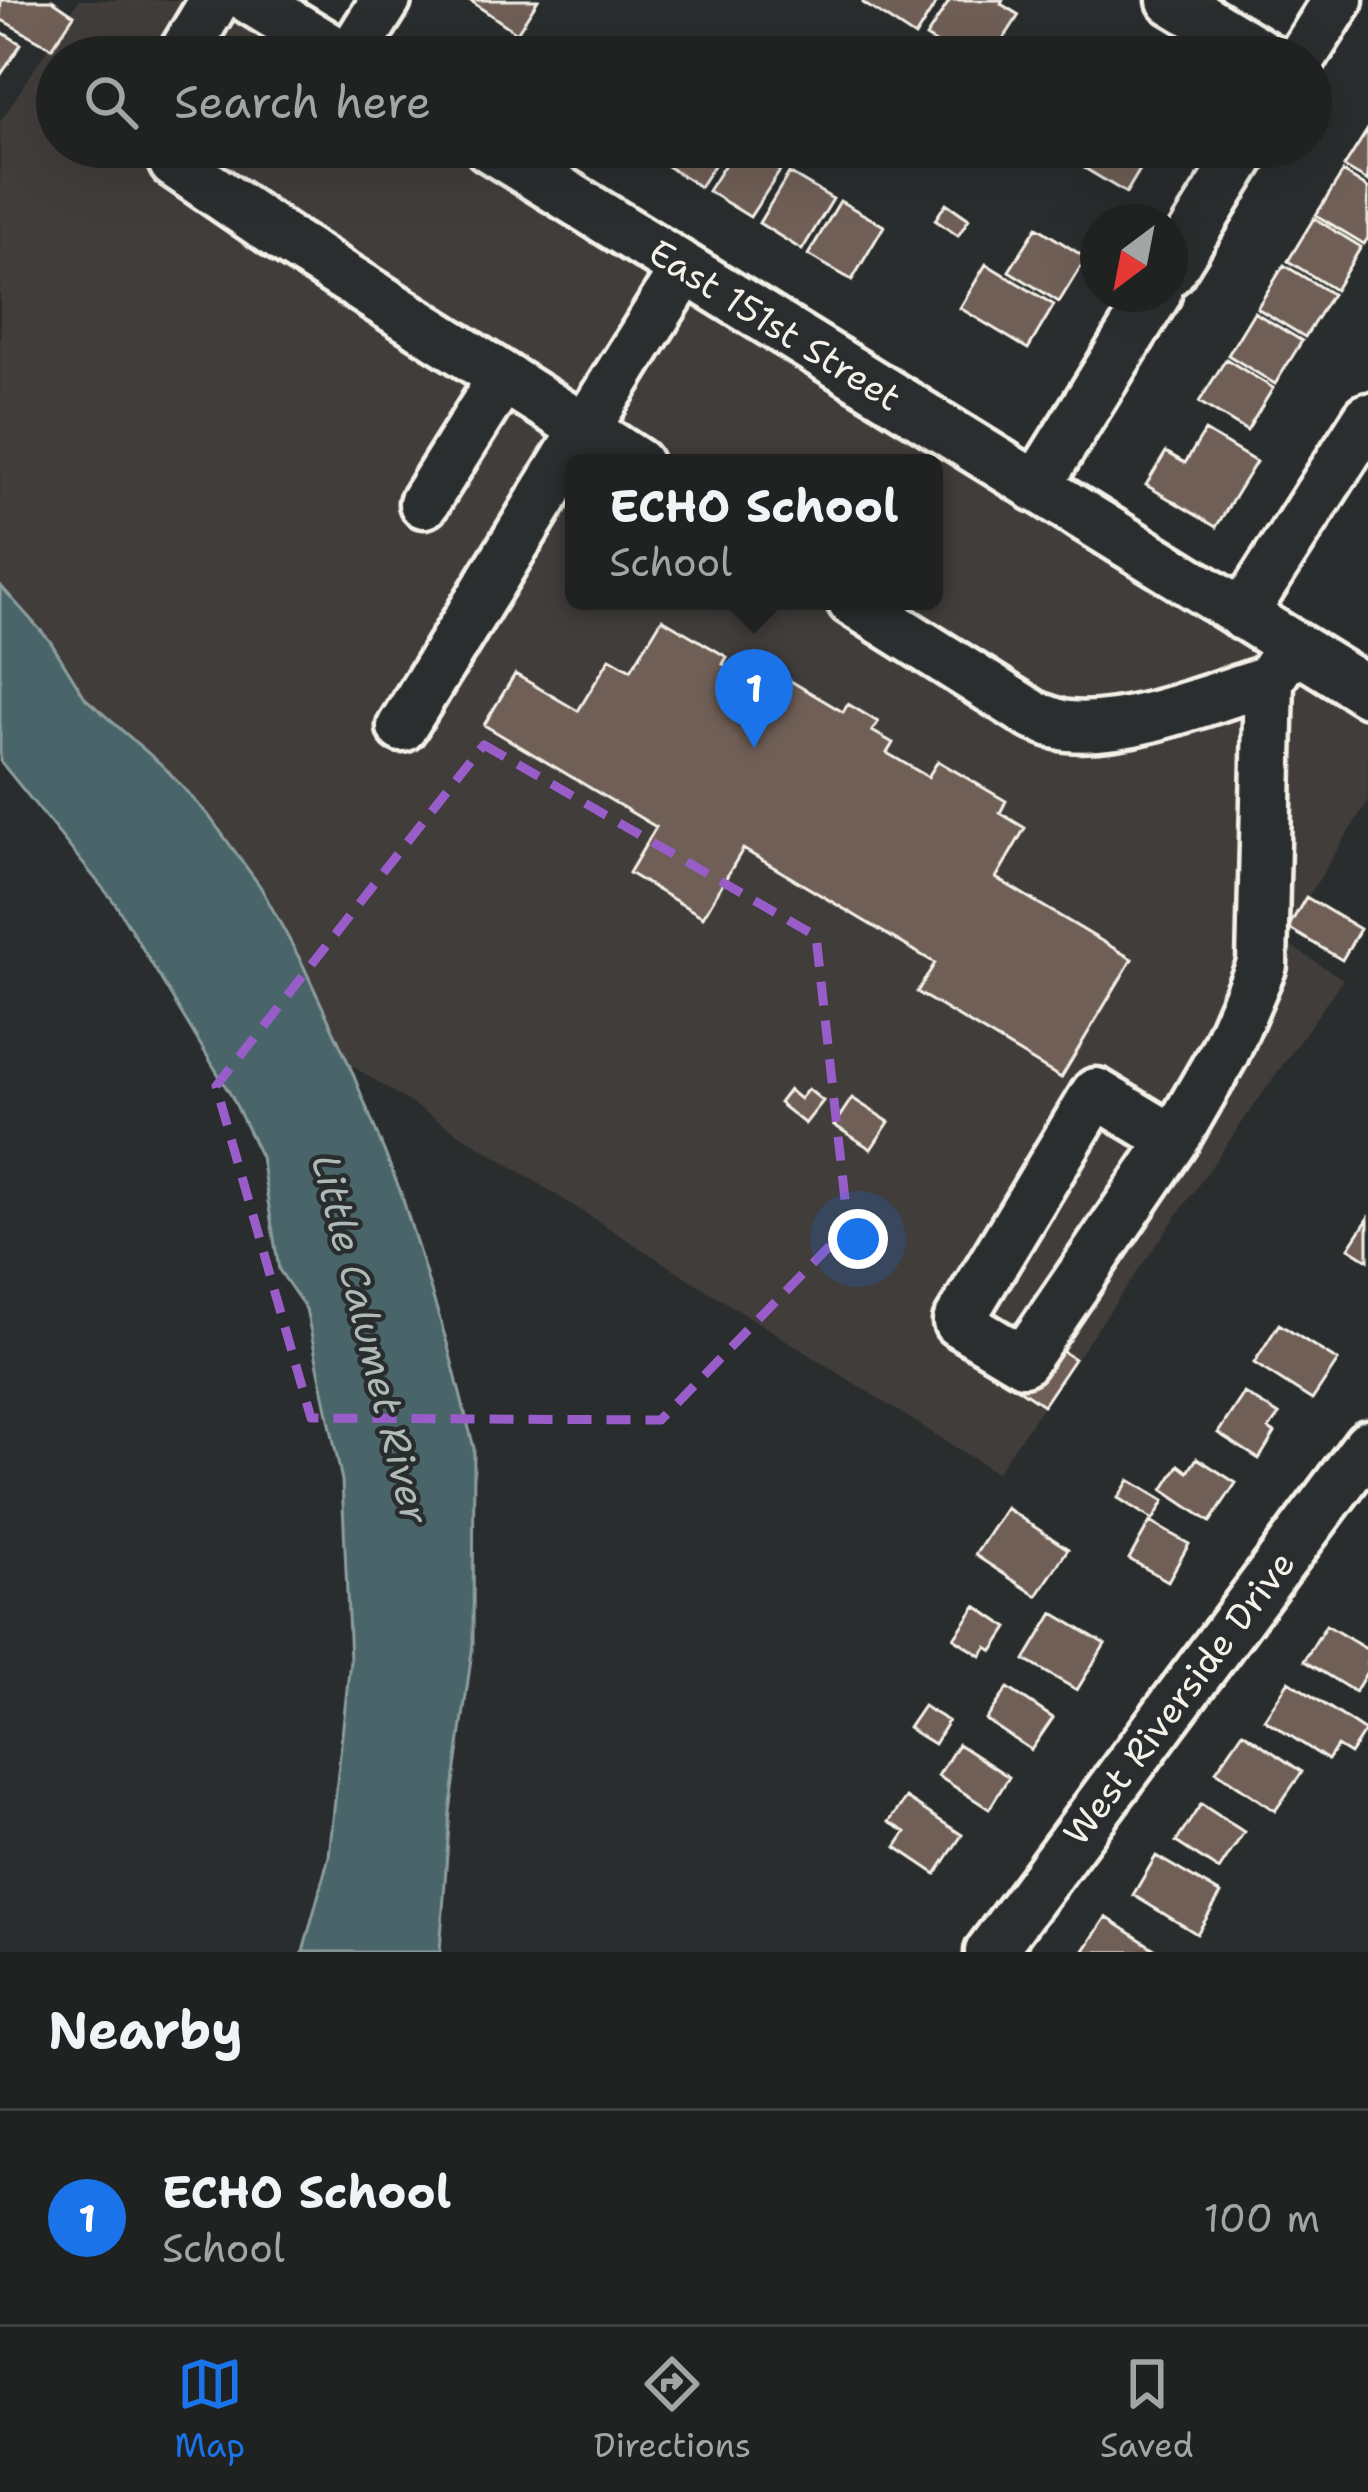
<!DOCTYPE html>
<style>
:root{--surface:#202222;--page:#282a2a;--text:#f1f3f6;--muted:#a2a4a5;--line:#3d3f40;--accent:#1a73e8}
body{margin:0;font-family:"Shantell Sans",sans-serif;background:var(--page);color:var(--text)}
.compass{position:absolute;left:1080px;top:204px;width:108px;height:108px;border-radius:50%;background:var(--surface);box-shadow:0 12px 48px #0002;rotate:212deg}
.you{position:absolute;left:858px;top:1239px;width:42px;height:42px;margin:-30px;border:9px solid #fff;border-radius:50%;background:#1a73e8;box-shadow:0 0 0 18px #1a73e833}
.badge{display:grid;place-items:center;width:78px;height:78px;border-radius:50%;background:var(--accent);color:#fff;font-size:39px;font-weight:700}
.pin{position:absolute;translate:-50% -99px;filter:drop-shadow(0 3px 6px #0008)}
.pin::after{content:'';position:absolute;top:63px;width:42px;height:36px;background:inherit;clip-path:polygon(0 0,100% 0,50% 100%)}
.popup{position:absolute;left:565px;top:454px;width:378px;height:156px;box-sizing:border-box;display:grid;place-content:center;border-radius:18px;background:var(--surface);filter:drop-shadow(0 3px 9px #0005);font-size:39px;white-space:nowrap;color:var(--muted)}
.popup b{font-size:45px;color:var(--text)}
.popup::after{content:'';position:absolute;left:50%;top:100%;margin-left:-24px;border:24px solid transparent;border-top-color:var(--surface)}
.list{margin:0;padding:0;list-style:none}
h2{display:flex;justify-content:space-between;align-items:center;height:156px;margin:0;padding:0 48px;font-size:51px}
h2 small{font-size:39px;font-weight:400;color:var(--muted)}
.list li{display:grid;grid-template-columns:78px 1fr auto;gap:36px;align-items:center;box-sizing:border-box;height:216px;padding:0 48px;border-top:3px solid var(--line)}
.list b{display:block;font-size:45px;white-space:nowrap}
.list p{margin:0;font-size:39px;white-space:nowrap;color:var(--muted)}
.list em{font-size:39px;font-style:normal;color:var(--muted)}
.icon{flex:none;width:66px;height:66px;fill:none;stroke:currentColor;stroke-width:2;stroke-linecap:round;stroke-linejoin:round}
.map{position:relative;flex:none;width:1368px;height:1952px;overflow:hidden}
.search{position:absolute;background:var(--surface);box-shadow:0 12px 48px #0002;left:36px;right:36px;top:36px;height:132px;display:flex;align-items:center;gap:30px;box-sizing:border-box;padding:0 42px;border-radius:66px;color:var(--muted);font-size:45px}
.sheet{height:372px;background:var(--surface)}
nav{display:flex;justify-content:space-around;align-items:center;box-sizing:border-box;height:168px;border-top:3px solid var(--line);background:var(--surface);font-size:33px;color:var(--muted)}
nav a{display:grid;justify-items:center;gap:6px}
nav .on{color:var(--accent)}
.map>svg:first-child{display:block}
.built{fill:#3f3c3a;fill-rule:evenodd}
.water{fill:#48656b;stroke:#8d9d9d;stroke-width:3}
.building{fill:#705f57;stroke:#f4f1e8;stroke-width:3}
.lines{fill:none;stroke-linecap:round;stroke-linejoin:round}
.minor-casing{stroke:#f4f1e8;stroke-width:57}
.minor{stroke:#2a2d2e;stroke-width:48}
.marked{fill:none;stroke:#995dc9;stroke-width:9;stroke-dasharray:24 15;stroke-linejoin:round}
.labels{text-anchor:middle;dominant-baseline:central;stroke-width:9;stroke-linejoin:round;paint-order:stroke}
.street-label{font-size:36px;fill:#f4f1e8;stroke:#2a2d2e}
.water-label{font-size:39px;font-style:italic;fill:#afb9b6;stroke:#2a2d2e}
</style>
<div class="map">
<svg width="1368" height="1952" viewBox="0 0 1368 1952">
<rect width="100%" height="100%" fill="#2a2d2e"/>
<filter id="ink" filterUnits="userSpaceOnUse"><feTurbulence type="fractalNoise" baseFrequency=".00833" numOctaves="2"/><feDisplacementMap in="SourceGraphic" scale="24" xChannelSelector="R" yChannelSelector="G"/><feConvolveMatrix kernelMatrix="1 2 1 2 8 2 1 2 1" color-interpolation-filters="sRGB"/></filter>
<g filter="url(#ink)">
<path class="built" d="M 79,0 L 204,0 L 296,57 L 57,57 L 57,147 L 440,147 L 1368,725 L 1368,801 L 1281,940 L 1343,979 L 996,1473 L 349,1064 L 303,965 L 260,886 L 209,816 L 163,766 L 86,699 L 50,641 L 0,585 L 0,122 ZM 574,463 L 934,463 L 934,601 L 574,601 Z"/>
<path class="water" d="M 0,585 L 50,641 L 86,699 L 163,766 L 209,816 L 260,886 L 303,965 L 349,1064 L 401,1193 L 447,1343 L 474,1448 L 473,1644 L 450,1812 L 440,1952 L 303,1952 L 329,1856 L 350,1661 L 342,1481 L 306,1309 L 279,1270 L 261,1157 L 232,1097 L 115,903 L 0,761 Z"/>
<path class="building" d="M 1,0 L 52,0 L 74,15 L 52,48 L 0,19 Z
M 469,0 L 538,0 L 517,33 Z
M 864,0 L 938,0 L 915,37 L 863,3 Z
M 950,0 L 1003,0 L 1001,4 L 1019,15 L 992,57 L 958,57 L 926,37 Z
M 0,31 L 21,44 L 0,76 Z
M 1368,129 L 1368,181 L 1344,167 Z
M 664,147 L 726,147 L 700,187 L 656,159 Z
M 736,147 L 743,147 L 780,171 L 750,217 L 708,191 Z
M 1086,147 L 1152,147 L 1153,148 L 1126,193 L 1076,163 Z
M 1343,172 L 1368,188 L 1368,238 L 1364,244 L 1316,215 Z
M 789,173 L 833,199 L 802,250 L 759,223 Z
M 840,201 L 884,226 L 852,280 L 808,255 Z
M 946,203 L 969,219 L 958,236 L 935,220 Z
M 1314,218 L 1361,247 L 1335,290 L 1288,261 Z
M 1037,227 L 1086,258 L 1059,302 L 1009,271 Z
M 986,264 L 1054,305 L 1028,349 L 960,308 Z
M 1284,265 L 1332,294 L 1305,337 L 1257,308 Z
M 1254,312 L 1302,341 L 1275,384 L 1228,355 Z
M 1226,359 L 1273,388 L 1247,431 L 1199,402 Z
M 1205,431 L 1256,462 L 1216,527 L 1146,485 L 1166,452 L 1185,463 Z
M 662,619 L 727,657 L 723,664 L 774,694 L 784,677 L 843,712 L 848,704 L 878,722 L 872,731 L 893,743 L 887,753 L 928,777 L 938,761 L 1006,801 L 1000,813 L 1025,828 L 996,878 L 1132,959 L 1061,1078 L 917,992 L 935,963 L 743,849 L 703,917 L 629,873 L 656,827 L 484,725 L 515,674 L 578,711 L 610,658 L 631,670 Z
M 1306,897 L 1360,929 L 1342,960 L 1288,928 Z
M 808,1089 L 823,1101 L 805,1124 L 779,1103 L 789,1090 L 800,1099 Z
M 852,1098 L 889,1122 L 871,1149 L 834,1125 Z
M 1368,1219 L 1368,1260 L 1349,1248 Z
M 1279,1324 L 1338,1361 L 1312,1400 L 1254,1363 Z
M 1044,1339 L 1074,1359 L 1043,1405 L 1013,1385 Z
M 1244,1393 L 1279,1415 L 1269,1429 L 1275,1433 L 1259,1459 L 1218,1433 Z
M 1197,1458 L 1236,1483 L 1210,1522 L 1163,1490 L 1179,1465 L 1188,1472 Z
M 1129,1480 L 1164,1501 L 1153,1520 L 1118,1498 Z
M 1006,1508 L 1068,1549 L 1037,1596 L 975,1555 Z
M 1150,1522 L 1189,1544 L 1168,1581 L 1129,1559 Z
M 976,1606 L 1008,1628 L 993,1651 L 987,1647 L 981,1656 L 954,1638 Z
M 1053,1613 L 1105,1644 L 1077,1690 L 1025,1660 Z
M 1326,1625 L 1368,1650 L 1368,1670 L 1355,1692 L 1304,1661 Z
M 1289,1681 L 1365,1731 L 1350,1754 L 1337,1746 L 1328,1760 L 1264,1719 Z
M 1008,1688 L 1053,1718 L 1031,1750 L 986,1720 Z
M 923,1706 L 948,1721 L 934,1744 L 908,1728 Z
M 1243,1732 L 1302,1772 L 1275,1811 L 1216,1771 Z
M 958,1744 L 1009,1777 L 989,1809 L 938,1776 Z
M 906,1798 L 962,1835 L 936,1874 L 896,1847 L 906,1832 L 889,1822 Z
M 1201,1804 L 1244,1832 L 1219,1870 L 1176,1842 Z
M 1156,1856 L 1221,1894 L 1197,1934 L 1133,1895 Z
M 1106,1917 L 1159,1952 L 1083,1952 Z"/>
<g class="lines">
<g class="minor-casing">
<path id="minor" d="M 251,0 L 345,57
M 1172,0 L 1266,57
M 181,57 L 215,0
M 350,57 L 386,0
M 1302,57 L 1338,0
M 167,147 L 174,163 L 285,239 L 585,429 L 402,727
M 489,147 L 1368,692
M 1170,271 L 1247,147
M 637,463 L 585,429 L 685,269
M 1036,487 L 1156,294
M 424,503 L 503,377
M 852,601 L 1033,715 C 1044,719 1056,725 1068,726 C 1129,732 1211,698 1269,680 L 1285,656
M 1242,615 L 1368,418
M 1174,1140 L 1096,1093 L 958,1322 L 1023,1361 L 1174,1140 L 1224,1053 L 1262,965 L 1269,680
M 990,1952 L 1368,1445"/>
</g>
<use href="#minor" class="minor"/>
</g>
</g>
<path class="marked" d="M 484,745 L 816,936 L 848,1227 L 661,1420 L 311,1418 L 216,1086 Z"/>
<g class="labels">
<g class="street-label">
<text transform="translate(775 325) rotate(32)">East 151st Street</text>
<text transform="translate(1179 1698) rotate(-53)">West Riverside Drive</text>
</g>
<g class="water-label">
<text transform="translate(371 1339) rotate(76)">Little Calumet River</text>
</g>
</g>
</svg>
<svg class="compass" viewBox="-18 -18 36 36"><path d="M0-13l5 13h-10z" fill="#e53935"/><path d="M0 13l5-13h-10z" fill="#a2a4a5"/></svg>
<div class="you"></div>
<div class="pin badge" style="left:754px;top:748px">1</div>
<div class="popup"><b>ECHO School</b>School</div>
<div class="search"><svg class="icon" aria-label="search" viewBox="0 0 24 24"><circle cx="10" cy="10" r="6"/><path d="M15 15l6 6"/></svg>Search here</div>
</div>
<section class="sheet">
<h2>Nearby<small></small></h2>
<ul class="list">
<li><span class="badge">1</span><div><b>ECHO School</b><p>School</p></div><em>100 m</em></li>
</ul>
</section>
<nav>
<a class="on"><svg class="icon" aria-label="map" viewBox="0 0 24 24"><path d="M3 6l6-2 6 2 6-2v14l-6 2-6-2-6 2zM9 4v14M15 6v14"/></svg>Map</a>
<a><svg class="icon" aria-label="directions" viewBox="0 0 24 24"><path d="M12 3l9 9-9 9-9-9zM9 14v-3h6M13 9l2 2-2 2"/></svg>Directions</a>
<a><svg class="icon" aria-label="saved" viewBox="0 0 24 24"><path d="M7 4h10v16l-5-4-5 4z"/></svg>Saved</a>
</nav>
